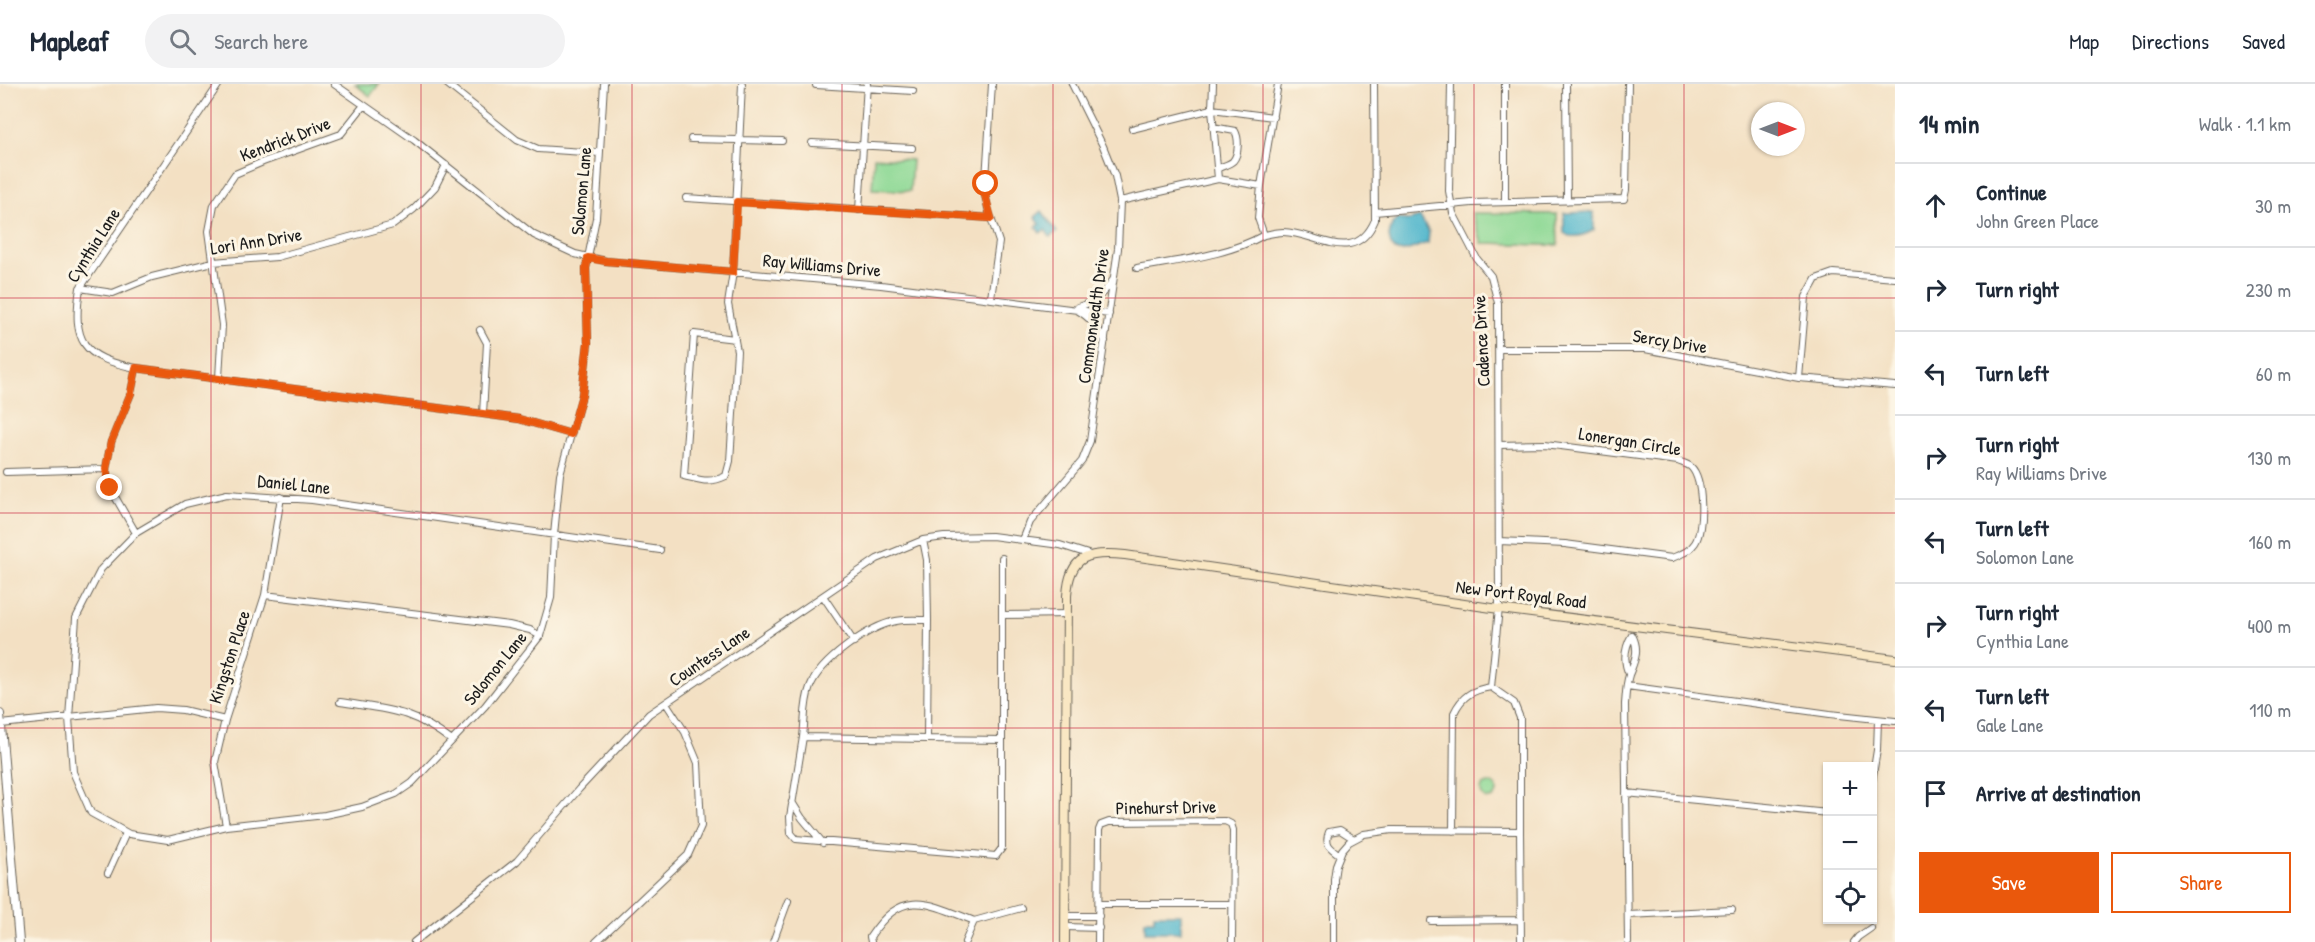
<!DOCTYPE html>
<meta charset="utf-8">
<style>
:root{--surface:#fff;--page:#f2f2f3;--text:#1f2937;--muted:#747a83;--line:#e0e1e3;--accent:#ea580c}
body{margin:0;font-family:"Patrick Hand",sans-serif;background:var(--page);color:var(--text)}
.controls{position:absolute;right:18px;bottom:18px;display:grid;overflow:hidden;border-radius:0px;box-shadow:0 2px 4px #0004}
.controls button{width:54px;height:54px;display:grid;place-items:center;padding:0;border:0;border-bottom:2px solid var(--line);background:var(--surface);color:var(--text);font:30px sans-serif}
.compass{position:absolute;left:1751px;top:18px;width:54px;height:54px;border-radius:50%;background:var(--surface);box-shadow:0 2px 4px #0004;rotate:90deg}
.stop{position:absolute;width:18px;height:18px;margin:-14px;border:4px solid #ea580c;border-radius:50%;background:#fff}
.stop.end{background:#ea580c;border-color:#fff;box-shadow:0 2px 6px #0008}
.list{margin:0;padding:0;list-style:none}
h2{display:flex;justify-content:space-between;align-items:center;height:78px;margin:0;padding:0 24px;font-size:26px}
h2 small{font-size:20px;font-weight:400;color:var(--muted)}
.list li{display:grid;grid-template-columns:39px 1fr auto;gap:18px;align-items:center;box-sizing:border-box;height:84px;padding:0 24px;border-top:2px solid var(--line)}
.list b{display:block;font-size:22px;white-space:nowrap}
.list p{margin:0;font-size:20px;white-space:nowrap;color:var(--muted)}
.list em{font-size:20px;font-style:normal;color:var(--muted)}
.actions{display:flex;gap:12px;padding:18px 24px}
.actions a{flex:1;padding:14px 0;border:2px solid var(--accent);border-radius:0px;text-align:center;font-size:21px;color:var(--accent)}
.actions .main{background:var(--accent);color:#fff}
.icon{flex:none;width:33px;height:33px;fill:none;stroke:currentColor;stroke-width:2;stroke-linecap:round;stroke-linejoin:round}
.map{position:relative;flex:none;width:1895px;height:858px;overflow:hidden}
header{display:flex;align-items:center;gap:36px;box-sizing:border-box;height:84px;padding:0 30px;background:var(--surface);border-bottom:2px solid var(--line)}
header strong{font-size:28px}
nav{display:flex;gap:33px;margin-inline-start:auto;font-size:21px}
.search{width:420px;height:54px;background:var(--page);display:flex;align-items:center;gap:15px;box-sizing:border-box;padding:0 21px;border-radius:33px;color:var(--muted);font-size:22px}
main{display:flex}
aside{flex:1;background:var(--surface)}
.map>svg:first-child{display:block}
.green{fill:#8fd996;stroke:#567a59;stroke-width:1.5}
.water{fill:#4eb5cc;stroke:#356874;stroke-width:1.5}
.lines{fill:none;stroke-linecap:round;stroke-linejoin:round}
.minor-casing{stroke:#676156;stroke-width:8}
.tertiary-casing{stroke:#676156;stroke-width:10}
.secondary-casing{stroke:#676156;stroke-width:10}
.minor{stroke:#fff;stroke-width:6}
.tertiary{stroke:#fff;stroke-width:8}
.secondary{stroke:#f9e7c3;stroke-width:8}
.route{stroke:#ea580c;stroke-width:8}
.grid{fill:none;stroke:#d1495b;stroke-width:1.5;stroke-opacity:0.55}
.labels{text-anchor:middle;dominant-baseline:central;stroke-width:6;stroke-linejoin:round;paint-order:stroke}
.street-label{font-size:18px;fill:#1c1c1c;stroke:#fcf5e5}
</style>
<header>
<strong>Mapleaf</strong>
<div class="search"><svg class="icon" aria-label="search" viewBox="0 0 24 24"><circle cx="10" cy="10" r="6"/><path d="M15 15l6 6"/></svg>Search here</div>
<nav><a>Map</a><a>Directions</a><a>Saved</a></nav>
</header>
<main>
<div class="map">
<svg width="1895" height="858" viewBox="0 0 1895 858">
<rect width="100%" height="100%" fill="#fcf5e5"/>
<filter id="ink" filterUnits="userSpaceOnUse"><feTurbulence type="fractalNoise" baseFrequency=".0167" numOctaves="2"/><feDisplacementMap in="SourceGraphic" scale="12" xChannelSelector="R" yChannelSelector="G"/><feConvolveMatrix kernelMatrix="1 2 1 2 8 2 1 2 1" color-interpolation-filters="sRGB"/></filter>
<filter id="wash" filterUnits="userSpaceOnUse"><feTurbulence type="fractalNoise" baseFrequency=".008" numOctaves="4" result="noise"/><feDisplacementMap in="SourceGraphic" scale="24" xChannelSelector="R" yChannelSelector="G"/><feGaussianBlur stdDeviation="1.35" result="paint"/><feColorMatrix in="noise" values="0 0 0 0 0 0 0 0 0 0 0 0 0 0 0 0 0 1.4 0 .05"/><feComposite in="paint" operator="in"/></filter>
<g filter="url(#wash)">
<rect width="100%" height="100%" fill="#f3e0c3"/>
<path class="green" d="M 355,0 L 379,0 L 370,12 Z
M 874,73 L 912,76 L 910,107 L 872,105 Z
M 1472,129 L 1557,130 L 1558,161 C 1533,162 1508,159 1482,159 Z
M1481 707a8 8 0 1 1 16 0a8 8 0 1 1-16 0Z"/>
<path class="water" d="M 1042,127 L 1057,148 L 1050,153 L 1045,146 L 1040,149 L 1036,143 L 1040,140 L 1035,133 Z
M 1594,128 L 1594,146 C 1585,151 1573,156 1564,149 L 1564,129 Z
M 1420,133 L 1429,148 L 1428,159 C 1413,162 1392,180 1389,152 L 1392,140 L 1398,135 L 1410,136 Z
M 1154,830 L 1181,830 L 1181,848 L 1145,848 L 1145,836 L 1154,836 Z"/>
</g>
<g filter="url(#ink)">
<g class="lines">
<g class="minor-casing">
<path id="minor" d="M 219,0 L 80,204 C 72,257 82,274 136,284 L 483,330 L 519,335 L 571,350
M 334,0 L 414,56 L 534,151 L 575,170 L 606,177 L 881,201 L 1109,230
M 447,0 L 517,56 L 538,65 L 599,69
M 604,0 L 596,134 L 586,184 L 588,259 L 582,311 L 560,390 L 554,451 L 551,514 L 540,552 L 485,622 L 412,699 L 396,710 L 362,723 L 325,731 L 226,742 L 168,756 L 129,750 L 91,729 L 73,688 L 69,634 L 76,534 L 101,485 L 136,449 L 185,420 L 227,410 L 312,416 L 660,466
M 1451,0 L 1449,107 L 1453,129 L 1477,175 L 1491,192 L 1498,219 L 1499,524 L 1491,603 L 1514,619 L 1520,634 L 1520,747
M 1505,0 L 1505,118
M 1566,0 L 1567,117
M 816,1 L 913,7
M 1213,43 L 1235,47 C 1239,54 1239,70 1233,77 C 1230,80 1223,82 1219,84
M 1132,45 L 1212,25 L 1213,0
M 691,55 L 782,57
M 812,59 L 912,64
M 1218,95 L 1212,25 L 1273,33
M 1261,102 L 1278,0
M 686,114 L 991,134
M 1120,117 L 1218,95 L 1261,102 L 1258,134 L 1264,151 C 1227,172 1179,176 1137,184
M 859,126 L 867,0
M 1375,128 L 1472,119 L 1624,115 L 1626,106 L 1628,0
M 1264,151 C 1270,150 1277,148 1283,148 C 1316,148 1355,183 1375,136 L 1374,0
M 80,204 L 113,209 L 152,193 L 213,178 L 277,173 L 393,141 L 414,125 L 435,103 L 446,81
M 991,214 L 999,158 L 989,128 L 985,111 L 992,0
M 1078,223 C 1095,218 1103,210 1113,196
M 1077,226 C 1091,234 1098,244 1105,257
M 480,246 L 487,259 L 483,330
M 735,255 L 694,250 L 684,392 C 701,396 709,400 726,392 L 730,377 L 737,267 L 728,220 L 733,188 L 742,0
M 1499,265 L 1645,265 L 1799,294 L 1895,302
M 219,294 L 222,241 L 209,147 L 214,121 L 235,90 L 263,78 L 341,50 L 364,21
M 1799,294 L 1806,213 L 1816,195 L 1833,189 L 1895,194
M 1499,361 L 1545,360 L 1678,377 C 1682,379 1688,380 1691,383 C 1704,395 1704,446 1695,459 C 1689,468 1681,470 1672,474 L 1565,460 L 1499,457
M 6,388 L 106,385
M 136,449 L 110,404 L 106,385 L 111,358 L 131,309 L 136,284
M 923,456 L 927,476 L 928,536 L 927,655 L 1002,656 L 1002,474
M 1023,456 L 1030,438 L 1082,377 L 1090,357 L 1118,165 L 1120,117 L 1115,92 L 1103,62 L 1072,0
M 265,511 L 509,541 L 530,546 L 540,552
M 823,512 L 854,558
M 1002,531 L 1067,530
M 1627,602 L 1830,630 L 1895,637
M 340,618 C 389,626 411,625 452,657
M 1,640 L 156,624 L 183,626 L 225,636
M 803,653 L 790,733 L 791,749 L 796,755 L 996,772 L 1002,764 L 1002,656
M 927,655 L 803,653 C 805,637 804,618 810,603 C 820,577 869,542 896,537 C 906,535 918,536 928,536
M 1872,697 L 1877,666 L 1878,636
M 1626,709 L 1828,729
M 792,718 L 802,734 L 823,759
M 226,742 L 215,678 L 225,636 L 265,511 L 281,413
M 1453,747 L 1454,629 C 1462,612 1472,606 1491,603
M 1340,771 C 1330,764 1324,760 1329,748 L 1340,746 L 1354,755
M 108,789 L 126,749
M 1099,820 L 1232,820
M 1628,831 L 1732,826
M 1066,832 L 1099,832
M 974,837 L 1021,824
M 1431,837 L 1521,836
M 1066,843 L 1099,844
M 414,858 L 517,777 L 579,705 L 649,630 L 877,475 L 923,456 L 944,453 L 992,452 L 1060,461 L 1088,470
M 596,858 L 688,771 L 701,742 L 698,679 L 685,648 L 666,619
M 773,858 L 788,817
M 871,858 L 870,853 C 902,804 927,818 974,837
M 965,858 L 974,837
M 1098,858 L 1099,746 L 1101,741 L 1109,738 L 1225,737 L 1231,740 L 1233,746 L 1232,858
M 1334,858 L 1334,795 L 1336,781 L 1342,766 L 1349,758 L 1364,750 L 1392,746 L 1520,747 L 1521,858
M 1628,858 L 1625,620 C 1626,610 1626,600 1629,591 C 1635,576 1640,566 1632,551 C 1625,563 1623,577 1629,590
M 1854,858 L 1858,853 L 1871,844"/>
</g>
<g class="tertiary-casing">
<path id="tertiary" d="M 0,630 L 19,858"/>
</g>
<g class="secondary-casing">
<path id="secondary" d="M 1065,858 L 1067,512 C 1069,471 1089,467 1125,471 L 1492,524 L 1895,575"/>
</g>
<use href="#minor" class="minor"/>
<use href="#tertiary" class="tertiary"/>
<use href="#secondary" class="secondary"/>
</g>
</g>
<g class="lines" filter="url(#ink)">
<path class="route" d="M 110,404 L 106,385 L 111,358 L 131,309 L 136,284 L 483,330 L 519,335 L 571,350 L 582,311 L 588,259 L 586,184 L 588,174 L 606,177 L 733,188 L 737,118 L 991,134 L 985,111 L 986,100"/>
</g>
<path class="grid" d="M 211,0 L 211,858M 421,0 L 421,858M 632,0 L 632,858M 842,0 L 842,858M 1053,0 L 1053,858M 1263,0 L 1263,858M 1474,0 L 1474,858M 1684,0 L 1684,858M 0,214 L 1895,214M 0,429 L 1895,429M 0,644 L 1895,644"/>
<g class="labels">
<g class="street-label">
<text transform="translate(285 55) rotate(-21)">Kendrick Drive</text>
<text transform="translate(581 107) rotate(-85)">Solomon Lane</text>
<text transform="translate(256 157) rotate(-9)">Lori Ann Drive</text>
<text transform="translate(93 161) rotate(-58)">Cynthia Lane</text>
<text transform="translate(822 181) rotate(5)">Ray Williams Drive</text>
<text transform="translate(1093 232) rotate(-82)">Commonwealth Drive</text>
<text transform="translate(1481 257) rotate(-93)">Cadence Drive</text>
<text transform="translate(1670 257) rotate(9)">Sercy Drive</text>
<text transform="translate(1630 357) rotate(9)">Lonergan Circle</text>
<text transform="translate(294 400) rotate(6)">Daniel Lane</text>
<text transform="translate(1521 510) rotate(7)">New Port Royal Road</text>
<text transform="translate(709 572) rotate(-34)">Countess Lane</text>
<text transform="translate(229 573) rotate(-72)">Kingston Place</text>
<text transform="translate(495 584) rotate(-51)">Solomon Lane</text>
<text transform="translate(1166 723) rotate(-1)">Pinehurst Drive</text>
</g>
</g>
</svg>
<div class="controls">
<button>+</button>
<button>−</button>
<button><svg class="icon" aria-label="locate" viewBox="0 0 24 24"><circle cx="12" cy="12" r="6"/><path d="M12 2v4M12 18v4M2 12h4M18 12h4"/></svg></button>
</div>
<svg class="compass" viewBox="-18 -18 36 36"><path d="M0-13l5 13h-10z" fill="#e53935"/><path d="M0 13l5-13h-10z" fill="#747a83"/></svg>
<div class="stop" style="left:986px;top:100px"></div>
<div class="stop end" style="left:110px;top:404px"></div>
</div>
<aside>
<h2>14 min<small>Walk · 1.1 km</small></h2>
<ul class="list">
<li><svg class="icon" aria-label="ahead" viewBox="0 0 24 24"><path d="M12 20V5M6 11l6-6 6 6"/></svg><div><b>Continue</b><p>John Green Place</p></div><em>30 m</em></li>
<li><svg class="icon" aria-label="right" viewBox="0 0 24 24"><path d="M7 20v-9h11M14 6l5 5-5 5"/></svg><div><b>Turn right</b></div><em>230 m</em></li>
<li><svg class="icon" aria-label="left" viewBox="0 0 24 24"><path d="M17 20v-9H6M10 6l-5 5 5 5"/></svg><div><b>Turn left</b></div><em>60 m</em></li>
<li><svg class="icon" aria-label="right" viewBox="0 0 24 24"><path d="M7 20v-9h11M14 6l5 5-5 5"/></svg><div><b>Turn right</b><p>Ray Williams Drive</p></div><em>130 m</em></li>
<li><svg class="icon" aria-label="left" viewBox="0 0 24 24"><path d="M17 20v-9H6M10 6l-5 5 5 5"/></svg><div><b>Turn left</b><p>Solomon Lane</p></div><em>160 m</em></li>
<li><svg class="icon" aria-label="right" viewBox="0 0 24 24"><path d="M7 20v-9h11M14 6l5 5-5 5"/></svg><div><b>Turn right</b><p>Cynthia Lane</p></div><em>400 m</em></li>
<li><svg class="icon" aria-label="left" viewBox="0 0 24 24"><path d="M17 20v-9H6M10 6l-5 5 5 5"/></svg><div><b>Turn left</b><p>Gale Lane</p></div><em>110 m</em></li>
<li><svg class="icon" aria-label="arrive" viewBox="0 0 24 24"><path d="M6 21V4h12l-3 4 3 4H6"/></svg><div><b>Arrive at destination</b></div></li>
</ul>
<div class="actions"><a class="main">Save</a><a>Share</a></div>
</aside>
</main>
